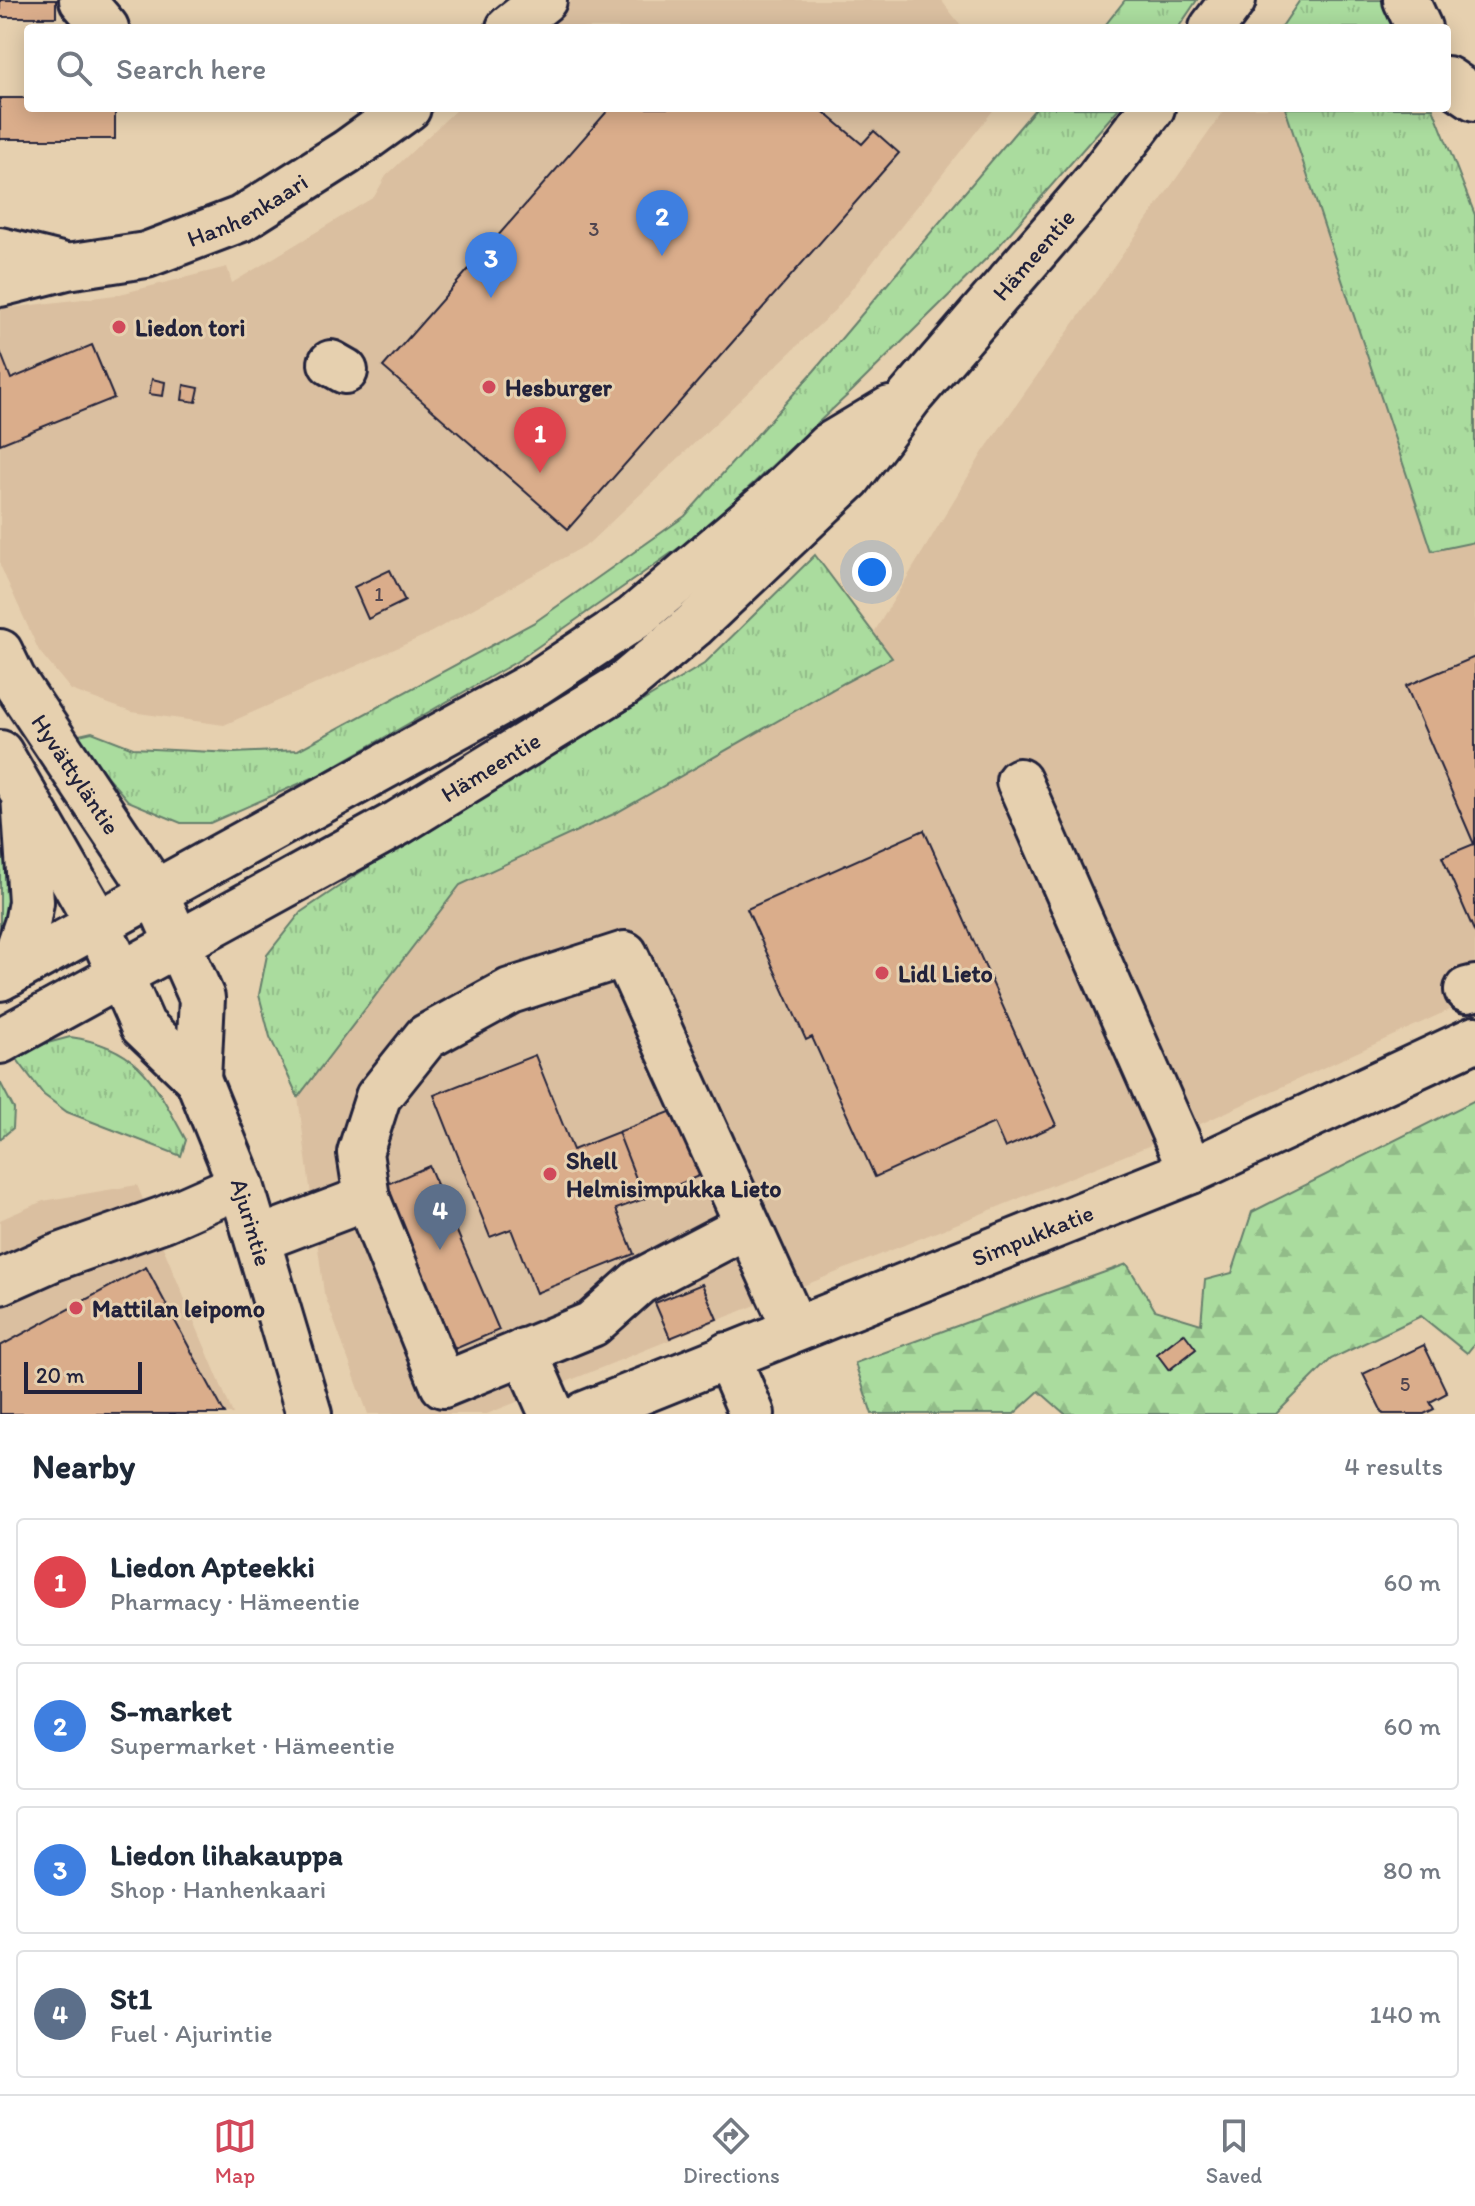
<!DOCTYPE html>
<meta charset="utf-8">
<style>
:root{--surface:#fff;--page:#f2f2f3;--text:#1f2937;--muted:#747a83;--line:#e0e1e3;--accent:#d1495b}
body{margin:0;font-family:Itim,sans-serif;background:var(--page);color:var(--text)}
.scale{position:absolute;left:24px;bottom:20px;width:118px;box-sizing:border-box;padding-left:8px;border:4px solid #22223b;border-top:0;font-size:22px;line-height:28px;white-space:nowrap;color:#22223b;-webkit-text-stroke:6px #e6d0af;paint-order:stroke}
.you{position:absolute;left:872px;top:572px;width:28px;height:28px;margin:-20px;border:6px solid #fff;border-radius:50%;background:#1a73e8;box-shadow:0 0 0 12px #1a73e833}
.badge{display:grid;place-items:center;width:52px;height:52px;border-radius:50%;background:var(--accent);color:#fff;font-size:26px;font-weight:700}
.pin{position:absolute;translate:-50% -66px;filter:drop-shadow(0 2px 4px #0008)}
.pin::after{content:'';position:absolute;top:42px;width:28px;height:24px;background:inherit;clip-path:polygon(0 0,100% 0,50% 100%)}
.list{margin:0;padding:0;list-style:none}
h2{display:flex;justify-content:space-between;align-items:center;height:104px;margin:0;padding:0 32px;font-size:34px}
h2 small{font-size:26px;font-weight:400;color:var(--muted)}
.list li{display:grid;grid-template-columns:52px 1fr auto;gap:24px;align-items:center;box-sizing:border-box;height:128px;margin:0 16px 16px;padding:0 16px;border:2px solid var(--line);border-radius:8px}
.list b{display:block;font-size:30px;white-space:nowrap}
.list p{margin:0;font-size:26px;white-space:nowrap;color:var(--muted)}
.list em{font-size:26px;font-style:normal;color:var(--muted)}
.icon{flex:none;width:44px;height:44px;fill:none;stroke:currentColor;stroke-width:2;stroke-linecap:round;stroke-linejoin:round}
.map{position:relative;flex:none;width:1475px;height:1414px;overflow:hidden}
.search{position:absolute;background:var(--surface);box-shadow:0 4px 20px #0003;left:24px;right:24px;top:24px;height:88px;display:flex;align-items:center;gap:20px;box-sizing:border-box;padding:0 28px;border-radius:8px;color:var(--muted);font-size:30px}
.sheet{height:680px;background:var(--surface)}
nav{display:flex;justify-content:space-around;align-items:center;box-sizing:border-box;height:112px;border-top:2px solid var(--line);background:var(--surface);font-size:22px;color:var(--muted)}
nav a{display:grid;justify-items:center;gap:4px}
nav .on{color:var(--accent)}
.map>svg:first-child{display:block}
.built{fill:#dabfa0}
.grass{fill:url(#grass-tufts);stroke:#667f6c;stroke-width:2}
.forest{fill:url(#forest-firs);stroke:#667f6c;stroke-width:2}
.building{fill:#daad8b;stroke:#22223b;stroke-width:2}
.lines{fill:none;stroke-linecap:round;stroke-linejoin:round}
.minor-casing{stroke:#22223b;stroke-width:50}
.highway-casing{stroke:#22223b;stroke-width:50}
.minor{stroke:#e6d0af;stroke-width:44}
.highway{stroke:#e6d0af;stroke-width:44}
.poi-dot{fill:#d1495b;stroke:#e6d0af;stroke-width:3}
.labels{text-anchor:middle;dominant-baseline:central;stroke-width:6;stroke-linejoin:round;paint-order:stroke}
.number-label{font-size:20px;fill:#50454f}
.street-label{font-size:24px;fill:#22223b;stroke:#e6d0af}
.poi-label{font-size:24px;font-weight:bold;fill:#22223b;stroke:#e6d0af;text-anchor:start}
</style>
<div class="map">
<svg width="1475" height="1414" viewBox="0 0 1475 1414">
<defs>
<pattern id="grass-tufts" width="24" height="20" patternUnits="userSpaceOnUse" patternTransform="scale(2)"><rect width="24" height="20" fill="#aadc9e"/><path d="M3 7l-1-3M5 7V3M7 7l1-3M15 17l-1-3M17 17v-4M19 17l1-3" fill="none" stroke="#92bc89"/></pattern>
<pattern id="forest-firs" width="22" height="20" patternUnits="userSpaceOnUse" patternTransform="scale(2)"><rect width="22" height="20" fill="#aadc9e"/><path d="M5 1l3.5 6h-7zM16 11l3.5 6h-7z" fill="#92bc89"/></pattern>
</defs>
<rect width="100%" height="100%" fill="#e6d0af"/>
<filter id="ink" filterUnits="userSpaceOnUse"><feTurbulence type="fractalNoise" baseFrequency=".0125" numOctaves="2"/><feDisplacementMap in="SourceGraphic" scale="16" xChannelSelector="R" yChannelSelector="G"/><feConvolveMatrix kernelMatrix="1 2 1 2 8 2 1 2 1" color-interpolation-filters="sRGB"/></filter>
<g filter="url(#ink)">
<path class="built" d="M 572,0 L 941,0 L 963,28 L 542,28 Z
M 458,108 L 995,108 L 835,310 L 588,544 L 426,635 L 224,725 L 131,712 L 71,690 L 39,651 L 0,565 L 0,309 L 116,295 L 227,267 L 232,283 L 374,197 L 386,176 Z
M 1226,108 L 1285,108 L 1432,550 L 1475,542 L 1475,998 L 1183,1132 L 487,1414 L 368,1414 L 324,1293 L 298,1097 L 460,885 L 616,813 L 844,682 L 983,452 Z
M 137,1185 L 233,1414 L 0,1414 L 0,1220 L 43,1201 Z"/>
<path class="grass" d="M 1125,0 L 1197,0 L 1178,28 L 1103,28 Z
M 1300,0 L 1388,0 L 1400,28 L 1281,28 Z
M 1036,108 L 1119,108 L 997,248 L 852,391 L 700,533 L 516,662 L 319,775 L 210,823 L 181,823 L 128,801 L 80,745 L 79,735 L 92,732 L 133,748 L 233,753 L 298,750 L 535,622 L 685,516 L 814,371 Z
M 1285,108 L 1433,108 L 1475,215 L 1475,542 L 1432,551 Z
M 815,555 L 892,658 L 844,683 L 616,813 L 460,885 L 298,1097 L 270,1037 L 259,995 L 267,955 L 301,912 L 374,863 L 704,664 Z
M 0,847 C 13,879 17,898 0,930 Z
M 70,1037 C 140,1047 154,1082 186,1140 L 181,1156 L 67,1112 L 44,1095 L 16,1058 L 40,1045 Z
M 0,1082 L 14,1109 L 13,1128 L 0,1139 Z"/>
<path class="forest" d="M 1475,1100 L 1475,1343 L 1467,1353 L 1421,1316 L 1331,1359 L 1276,1414 L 1065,1414 L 1039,1391 L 1014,1414 L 872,1414 L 855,1363 L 1127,1264 L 1155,1310 L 1201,1324 L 1205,1280 L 1232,1273 L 1252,1212 Z"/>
<path class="building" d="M 0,0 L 56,0 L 56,17 L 0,17 Z
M 0,98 L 28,98 L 28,108 L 115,108 L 115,139 L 0,139 Z
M 610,108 L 819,108 L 862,144 L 874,131 L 899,153 L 568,529 L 383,367 Z
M 92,345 L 114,398 L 0,444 L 0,351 L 11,379 Z
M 152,379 L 165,382 L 163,396 L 149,394 Z
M 184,385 L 199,388 L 196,402 L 182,400 Z
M 390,570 L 405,601 L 368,619 L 354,587 Z
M 1475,657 L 1475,933 L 1442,857 L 1474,844 L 1406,686 Z
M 924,830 L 1056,1125 L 1005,1148 L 994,1123 L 875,1177 L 812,1037 L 806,1040 L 747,909 Z
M 535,1055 L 573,1150 L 618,1132 L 644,1199 L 616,1209 L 634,1254 L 536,1293 L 511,1229 L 490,1237 L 434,1095 Z
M 675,1110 L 701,1175 L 644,1199 L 618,1132 Z
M 429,1166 L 499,1330 L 455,1349 L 385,1185 Z
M 146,1267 L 225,1414 L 0,1414 L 0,1346 Z
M 702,1284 L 717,1319 L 670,1338 L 655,1303 Z
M 1184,1333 L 1196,1349 L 1169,1370 L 1157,1354 Z
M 1424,1345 L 1447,1393 L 1430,1402 L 1434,1409 L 1424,1414 L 1383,1414 L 1363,1374 Z"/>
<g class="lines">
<g class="minor-casing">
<g id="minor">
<path d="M 82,0 L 106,28"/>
<path d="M 1406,0 L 1419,28"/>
<path d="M 509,28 L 544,0"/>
<path d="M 1447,79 L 1475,98"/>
<path d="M 0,250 L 65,266"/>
<path id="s1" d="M 0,284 L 67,267 L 146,255 L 241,219 L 347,152 L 408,108"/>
<path d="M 331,363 L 345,371"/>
<path id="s2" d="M 0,652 L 13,679 L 155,892 L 202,998 L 198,1079"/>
<path id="s3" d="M 0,753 L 98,924 L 143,1026 L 198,1079 L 241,1185 L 309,1414"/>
<path d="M 1019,781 L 1191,1171"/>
<path d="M 1467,990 L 1475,988"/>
<path d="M 367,1198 L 443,1385 L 592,1324 L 639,1282 L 746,1226"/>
<path d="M 259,1239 L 367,1198 L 360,1153 L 378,1097 L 426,1037 L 510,991 L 625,954 L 795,1329"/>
<path d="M 0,1282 L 54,1258 L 164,1219 L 241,1185"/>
<path d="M 524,1351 L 552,1414"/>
<path d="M 727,1355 L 752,1414"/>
<path id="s4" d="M 585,1414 L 1191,1171 L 1475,1039"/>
</g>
</g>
<g class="highway-casing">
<g id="highway">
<path d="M 1212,28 L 1233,0"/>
<path d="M 10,973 L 27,924 L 31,902 L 24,795"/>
<path d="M 0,978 L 536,683 L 634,618 L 771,501 L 828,446 L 890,409"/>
<path id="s5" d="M 0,1041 L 398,823 L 623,685 L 693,626 L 849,478 L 909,398 L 1097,180 L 1152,108"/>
</g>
</g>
<use href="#minor" class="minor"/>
<use href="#highway" class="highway"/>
</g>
</g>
<g class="poi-dot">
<circle cx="119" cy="327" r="8"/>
<circle cx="489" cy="387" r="8"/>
<circle cx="882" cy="973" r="8"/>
<circle cx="550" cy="1174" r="8"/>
<circle cx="76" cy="1308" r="8"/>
</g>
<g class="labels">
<g class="number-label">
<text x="594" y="229">3</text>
<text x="379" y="594">1</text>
<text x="1405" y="1384">5</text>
</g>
<g class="street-label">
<text stroke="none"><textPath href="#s1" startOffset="260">Hanhenkaari</textPath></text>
<text stroke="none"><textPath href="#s5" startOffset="1314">Hämeentie</textPath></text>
<text stroke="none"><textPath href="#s5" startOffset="562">Hämeentie</textPath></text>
<text stroke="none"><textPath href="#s2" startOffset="144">Hyvättyläntie</textPath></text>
<text stroke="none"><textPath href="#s3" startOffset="538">Ajurintie</textPath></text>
<text stroke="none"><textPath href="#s4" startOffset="482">Simpukkatie</textPath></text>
</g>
<g class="poi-label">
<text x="135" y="327">Liedon tori</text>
<text x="505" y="387">Hesburger</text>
<text x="898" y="973">Lidl Lieto</text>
<text x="566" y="1160">Shell<tspan x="566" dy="28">Helmisimpukka Lieto</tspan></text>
<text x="92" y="1308">Mattilan leipomo</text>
</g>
</g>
</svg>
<div class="scale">20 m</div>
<div class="you"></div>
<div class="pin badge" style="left:540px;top:473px;background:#e0444e">1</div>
<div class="pin badge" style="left:662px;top:256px;background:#3f7fe0">2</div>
<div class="pin badge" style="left:491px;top:298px;background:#3f7fe0">3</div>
<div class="pin badge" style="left:440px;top:1250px;background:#5c6f8a">4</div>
<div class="search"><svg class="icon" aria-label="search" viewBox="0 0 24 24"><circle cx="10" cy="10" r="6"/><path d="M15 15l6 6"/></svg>Search here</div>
</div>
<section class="sheet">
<h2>Nearby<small>4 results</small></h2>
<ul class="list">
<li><span class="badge" style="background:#e0444e">1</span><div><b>Liedon Apteekki</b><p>Pharmacy · Hämeentie</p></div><em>60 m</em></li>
<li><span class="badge" style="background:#3f7fe0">2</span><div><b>S-market</b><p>Supermarket · Hämeentie</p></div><em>60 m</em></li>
<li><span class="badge" style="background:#3f7fe0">3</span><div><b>Liedon lihakauppa</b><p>Shop · Hanhenkaari</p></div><em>80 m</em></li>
<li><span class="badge" style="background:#5c6f8a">4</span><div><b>St1</b><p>Fuel · Ajurintie</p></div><em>140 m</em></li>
</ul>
</section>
<nav>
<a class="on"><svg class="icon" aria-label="map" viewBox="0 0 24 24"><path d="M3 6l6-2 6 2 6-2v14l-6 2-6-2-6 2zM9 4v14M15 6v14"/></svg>Map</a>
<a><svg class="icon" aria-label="directions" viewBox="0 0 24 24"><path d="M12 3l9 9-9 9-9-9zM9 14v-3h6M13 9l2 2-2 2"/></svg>Directions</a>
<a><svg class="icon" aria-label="saved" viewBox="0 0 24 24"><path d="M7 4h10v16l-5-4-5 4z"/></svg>Saved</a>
</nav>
